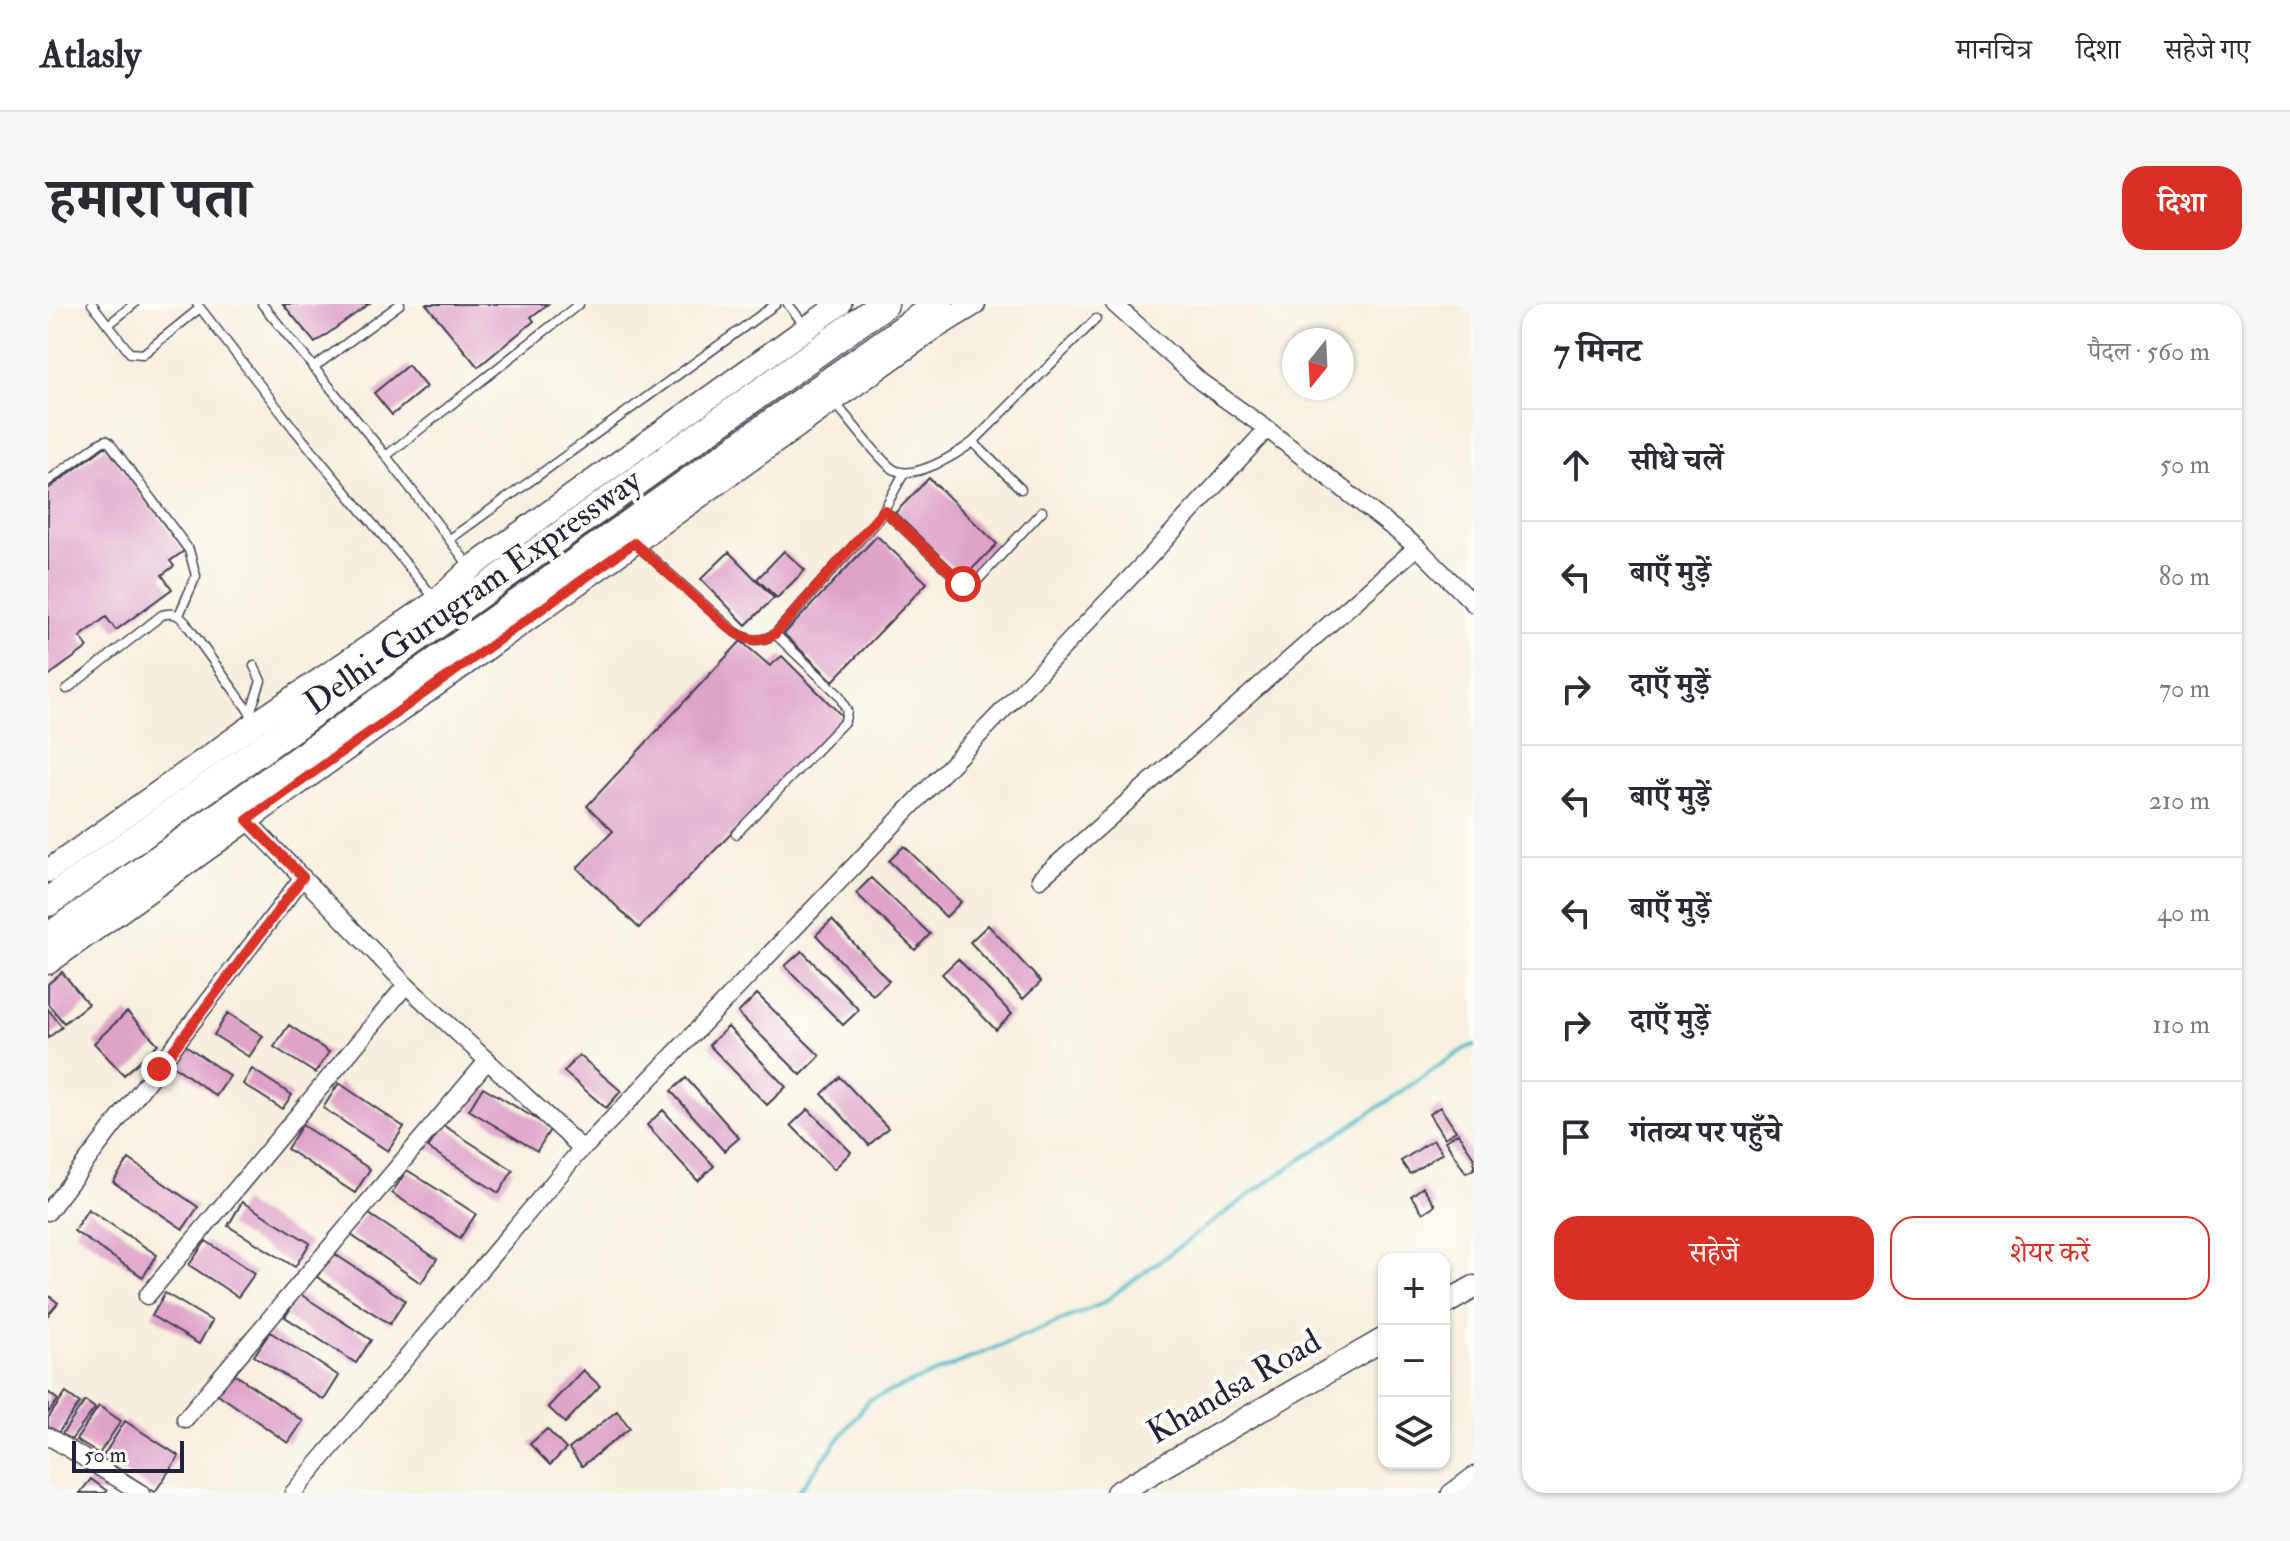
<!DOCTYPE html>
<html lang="hi">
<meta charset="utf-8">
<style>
:root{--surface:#fff;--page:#f7f7f7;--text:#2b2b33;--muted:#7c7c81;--line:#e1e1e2;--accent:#d93025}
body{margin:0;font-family:"IM FELL Double Pica","Noto Serif Devanagari",serif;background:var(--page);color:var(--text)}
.controls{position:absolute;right:24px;bottom:24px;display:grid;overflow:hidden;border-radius:16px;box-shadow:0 2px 6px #0004}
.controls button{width:72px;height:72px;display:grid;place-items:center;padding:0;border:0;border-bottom:2px solid var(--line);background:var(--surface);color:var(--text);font:40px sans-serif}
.compass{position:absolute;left:1234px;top:24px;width:72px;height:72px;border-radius:50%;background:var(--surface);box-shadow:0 2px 6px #0004;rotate:198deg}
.scale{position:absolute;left:24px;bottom:20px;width:112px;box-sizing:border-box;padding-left:8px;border:4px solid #22223b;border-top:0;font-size:22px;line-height:28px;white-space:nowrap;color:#22223b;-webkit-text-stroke:6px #fdfcf7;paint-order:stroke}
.stop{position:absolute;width:24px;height:24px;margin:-18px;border:6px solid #d93025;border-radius:50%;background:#fff}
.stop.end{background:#d93025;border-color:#fff;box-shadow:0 2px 8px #0008}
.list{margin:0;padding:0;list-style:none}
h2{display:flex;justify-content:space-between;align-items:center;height:104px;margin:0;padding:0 32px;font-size:34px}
h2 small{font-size:26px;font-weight:400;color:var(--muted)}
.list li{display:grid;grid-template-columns:52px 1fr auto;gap:24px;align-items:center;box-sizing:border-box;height:112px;padding:0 32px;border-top:2px solid var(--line)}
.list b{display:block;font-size:30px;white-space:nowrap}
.list em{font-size:26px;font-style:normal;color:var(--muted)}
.actions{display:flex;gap:16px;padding:24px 32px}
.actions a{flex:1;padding:18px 0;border:2px solid var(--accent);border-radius:24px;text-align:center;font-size:28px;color:var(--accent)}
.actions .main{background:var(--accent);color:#fff}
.icon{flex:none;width:44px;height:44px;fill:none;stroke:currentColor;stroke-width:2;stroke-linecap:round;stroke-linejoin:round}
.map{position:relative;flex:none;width:1426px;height:1189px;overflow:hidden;border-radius:24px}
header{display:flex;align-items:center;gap:48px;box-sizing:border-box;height:112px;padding:0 40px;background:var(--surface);border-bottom:2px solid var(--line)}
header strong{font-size:38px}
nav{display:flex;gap:44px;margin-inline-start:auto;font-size:28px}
.intro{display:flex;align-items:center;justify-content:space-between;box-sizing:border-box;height:192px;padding:0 48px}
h1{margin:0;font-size:56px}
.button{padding:20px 36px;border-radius:24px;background:var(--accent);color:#fff;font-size:28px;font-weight:700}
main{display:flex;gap:48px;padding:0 48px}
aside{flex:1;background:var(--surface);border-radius:24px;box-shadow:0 2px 6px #0004}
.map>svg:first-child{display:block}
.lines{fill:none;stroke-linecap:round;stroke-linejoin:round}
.stream{stroke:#4cb8c8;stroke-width:4}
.building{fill:#dfa3c7}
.lane-casing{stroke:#424153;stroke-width:11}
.street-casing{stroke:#424153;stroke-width:19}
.secondary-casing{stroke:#424153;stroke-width:25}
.highway-casing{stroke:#424153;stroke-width:31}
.lane{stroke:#fff;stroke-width:8}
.street{stroke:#fff;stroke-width:16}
.secondary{stroke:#fff;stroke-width:22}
.highway{stroke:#fff;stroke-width:28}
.route{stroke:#d93025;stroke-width:10}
.labels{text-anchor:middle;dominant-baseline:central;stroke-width:8;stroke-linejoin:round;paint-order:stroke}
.street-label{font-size:34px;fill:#22223b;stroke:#fdfcf7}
</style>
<header>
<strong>Atlasly</strong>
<nav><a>मानचित्र</a><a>दिशा</a><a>सहेजे गए</a></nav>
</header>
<div class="intro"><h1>हमारा पता</h1><a class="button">दिशा</a></div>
<main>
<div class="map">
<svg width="1426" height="1189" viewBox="0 0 1426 1189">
<rect width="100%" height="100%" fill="#fdfcf7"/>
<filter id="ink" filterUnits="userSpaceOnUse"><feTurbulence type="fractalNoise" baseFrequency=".0125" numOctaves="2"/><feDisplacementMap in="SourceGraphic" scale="16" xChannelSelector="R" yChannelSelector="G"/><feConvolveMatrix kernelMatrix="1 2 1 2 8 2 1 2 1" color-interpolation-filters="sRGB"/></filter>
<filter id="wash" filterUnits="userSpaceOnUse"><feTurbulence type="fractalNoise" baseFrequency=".006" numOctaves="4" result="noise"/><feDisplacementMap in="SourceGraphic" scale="32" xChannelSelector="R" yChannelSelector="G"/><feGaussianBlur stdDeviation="1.8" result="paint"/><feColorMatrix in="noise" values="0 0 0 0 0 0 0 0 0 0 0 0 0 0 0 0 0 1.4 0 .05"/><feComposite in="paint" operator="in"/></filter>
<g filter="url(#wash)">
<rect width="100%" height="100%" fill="#f6efdd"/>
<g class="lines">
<path class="stream" d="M 749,1189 L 821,1096 L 1053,1000 L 1211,884 L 1416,745 L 1426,741"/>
</g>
<g id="blocks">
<path class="building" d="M 235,0 L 321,0 L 267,39 Z
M 378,0 L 500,0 L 483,13 L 486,17 L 430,63 Z
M 360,61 L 378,83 L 344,111 L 326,89 Z
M 58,142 L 136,247 L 122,257 L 126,262 L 114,271 L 124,285 L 68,326 L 58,313 L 32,333 L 40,343 L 0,372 L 0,185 Z
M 881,174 L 949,240 L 915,274 L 847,209 Z
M 829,232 L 879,279 L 785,377 L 736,330 Z
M 736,247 L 757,266 L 729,294 L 709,275 Z
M 681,248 L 726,294 L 698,321 L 653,275 Z
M 693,337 L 722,362 L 734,352 L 796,414 L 591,624 L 529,564 L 565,527 L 539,502 Z
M 856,542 L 913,598 L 898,613 L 841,557 Z
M 823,574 L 882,630 L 867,646 L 808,589 Z
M 784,616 L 841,677 L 825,691 L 768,631 Z
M 940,621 L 993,678 L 975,695 L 922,638 Z
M 754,647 L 811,706 L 795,721 L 737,662 Z
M 910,655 L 964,710 L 948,726 L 894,670 Z
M 14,668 L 40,700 L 16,719 L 0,700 L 0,680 Z
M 709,690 L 772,752 L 753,771 L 690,709 Z
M 0,705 L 14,723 L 0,734 Z
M 79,708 L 110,740 L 76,771 L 46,739 Z
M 180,709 L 215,732 L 201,753 L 166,731 Z
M 241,721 L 281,748 L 267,769 L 226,743 Z
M 680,723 L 738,783 L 719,801 L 661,741 Z
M 136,740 L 182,772 L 168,792 L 122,759 Z
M 531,751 L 573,787 L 558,804 L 516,768 Z
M 204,765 L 244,791 L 234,805 L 195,780 Z
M 792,773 L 840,824 L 821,841 L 774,790 Z
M 638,774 L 691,834 L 676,847 L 623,787 Z
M 291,779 L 356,823 L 340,847 L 275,804 Z
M 435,783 L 503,824 L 489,847 L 421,806 Z
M 1392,803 L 1408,827 L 1396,834 L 1381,810 Z
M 760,805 L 803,848 L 786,865 L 743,821 Z
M 615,806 L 666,862 L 650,877 L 599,821 Z
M 254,821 L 322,865 L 307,889 L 239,845 Z
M 395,821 L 465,866 L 451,889 L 380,844 Z
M 1410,829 L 1426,854 L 1426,865 L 1418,869 L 1397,837 Z
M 1385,836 L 1394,849 L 1362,870 L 1353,857 Z
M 81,855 L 150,903 L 135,925 L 65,878 Z
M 359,866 L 428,910 L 412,934 L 344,889 Z
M 1375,883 L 1387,901 L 1375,909 L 1363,892 Z
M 194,898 L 262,939 L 247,963 L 180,922 Z
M 40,905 L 109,951 L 95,973 L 26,927 Z
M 318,908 L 389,955 L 373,979 L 303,931 Z
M 158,937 L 207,969 L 190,993 L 141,961 Z
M 285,949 L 357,996 L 342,1020 L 269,973 Z
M 117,989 L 164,1017 L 151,1040 L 104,1012 Z
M 252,990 L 323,1036 L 308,1059 L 237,1013 Z
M 0,991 L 10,999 L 0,1011 Z
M 222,1028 L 291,1072 L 276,1096 L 206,1052 Z
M 535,1066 L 552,1082 L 517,1119 L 500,1103 Z
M 185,1069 L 255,1117 L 240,1139 L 170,1090 Z
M 0,1088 L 10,1096 L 0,1109 Z
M 18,1089 L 32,1099 L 7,1133 L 0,1128 L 0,1114 Z
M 37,1097 L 47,1104 L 23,1136 L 14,1130 Z
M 51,1102 L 73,1117 L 51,1150 L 28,1136 Z
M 569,1107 L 582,1124 L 534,1162 L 521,1145 Z
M 77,1117 L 131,1152 L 107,1188 L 54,1154 Z
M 499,1125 L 518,1145 L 502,1161 L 482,1140 Z
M 43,1175 L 59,1187 L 58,1189 L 32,1189 Z"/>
</g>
</g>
<g filter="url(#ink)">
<use href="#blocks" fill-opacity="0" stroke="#424153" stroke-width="2"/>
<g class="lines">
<g class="lane-casing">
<path id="lane" d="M 44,0 L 82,49 L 95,50 L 152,4
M 149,0 L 246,125 L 388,296
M 214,0 L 338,152 L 422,263
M 740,0 L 758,23
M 60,21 L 86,0
M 265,64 L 352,0
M 786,98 C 801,114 830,155 845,165 C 865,178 909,150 925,138 L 1048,15
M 925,138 L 973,185
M 338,152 L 531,0
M 0,177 L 52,139 L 58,136 L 61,138 L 141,246 L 148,272 L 131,311
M 836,206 L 908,274 C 917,281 921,282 930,276 L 994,207
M 402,235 L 728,0
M 587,239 L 687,328 C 701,337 712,339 727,330 L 832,213 L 856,169
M 19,385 L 114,311 C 125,308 130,310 137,318 L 208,417
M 202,409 L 213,377 L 206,362
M 688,530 L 797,417 L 799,407 L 791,391 L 727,330"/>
</g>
<g class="street-casing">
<path id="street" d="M 1066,0 L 1153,78 L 1219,125 L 1369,243 L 1426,300
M 199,516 L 358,681 L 530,841 L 538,842 L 1096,259 L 1219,125
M 992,575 L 1369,243
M 0,908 L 255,573
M 99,992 L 358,681
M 137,1115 L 440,756
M 0,1132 L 93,1189
M 245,1189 L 535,843
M 1402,1189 L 1426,1171"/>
</g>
<g class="secondary-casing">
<path id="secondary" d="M 0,567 L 209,418 L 388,297 L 423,264 L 792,0
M 0,659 L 885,25 L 926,0
M 1396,1000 L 1426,983
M 1069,1189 L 1336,1035"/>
</g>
<g class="highway-casing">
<path id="highway" d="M 0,598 L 836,0
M 0,634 L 891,0"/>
</g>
<use href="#lane" class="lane"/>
<use href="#street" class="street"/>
<use href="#secondary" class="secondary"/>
<use href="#highway" class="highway"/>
</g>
</g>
<g class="lines" filter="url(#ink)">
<path class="route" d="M 111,765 L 255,573 L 199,516 L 586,239 L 680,323 C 695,335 709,341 727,330 L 836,206 L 915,280"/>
</g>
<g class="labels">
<g class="street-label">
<text transform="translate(425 288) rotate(-35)">Delhi-Gurugram Expressway</text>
<text transform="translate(1186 1083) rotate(-30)">Khandsa Road</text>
</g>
</g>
</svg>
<div class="controls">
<button>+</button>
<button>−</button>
<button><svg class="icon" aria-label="layers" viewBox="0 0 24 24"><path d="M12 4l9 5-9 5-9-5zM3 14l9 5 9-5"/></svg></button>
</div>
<svg class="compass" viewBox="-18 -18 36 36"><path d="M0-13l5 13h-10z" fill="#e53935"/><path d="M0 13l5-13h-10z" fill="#7c7c81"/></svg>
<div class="scale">50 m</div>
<div class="stop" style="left:915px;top:280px"></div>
<div class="stop end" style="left:111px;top:765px"></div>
</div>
<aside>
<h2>7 मिनट<small>पैदल · 560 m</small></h2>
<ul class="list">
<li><svg class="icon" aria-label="ahead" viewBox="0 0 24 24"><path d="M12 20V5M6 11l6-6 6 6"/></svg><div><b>सीधे चलें</b></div><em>50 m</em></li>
<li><svg class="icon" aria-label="left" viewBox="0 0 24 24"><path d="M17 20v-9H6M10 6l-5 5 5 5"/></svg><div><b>बाएँ मुड़ें</b></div><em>80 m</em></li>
<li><svg class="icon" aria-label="right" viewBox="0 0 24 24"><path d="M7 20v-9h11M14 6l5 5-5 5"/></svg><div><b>दाएँ मुड़ें</b></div><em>70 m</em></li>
<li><svg class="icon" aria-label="left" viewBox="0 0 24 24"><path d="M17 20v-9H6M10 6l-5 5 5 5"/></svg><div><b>बाएँ मुड़ें</b></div><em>210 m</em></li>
<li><svg class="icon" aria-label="left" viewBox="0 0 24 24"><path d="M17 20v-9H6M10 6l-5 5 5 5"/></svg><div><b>बाएँ मुड़ें</b></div><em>40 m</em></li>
<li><svg class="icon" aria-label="right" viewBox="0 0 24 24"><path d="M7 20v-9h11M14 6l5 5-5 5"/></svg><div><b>दाएँ मुड़ें</b></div><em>110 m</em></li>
<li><svg class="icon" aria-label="arrive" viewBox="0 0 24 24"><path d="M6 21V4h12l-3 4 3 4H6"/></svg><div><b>गंतव्य पर पहुँचे</b></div></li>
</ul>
<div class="actions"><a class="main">सहेजें</a><a>शेयर करें</a></div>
</aside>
</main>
